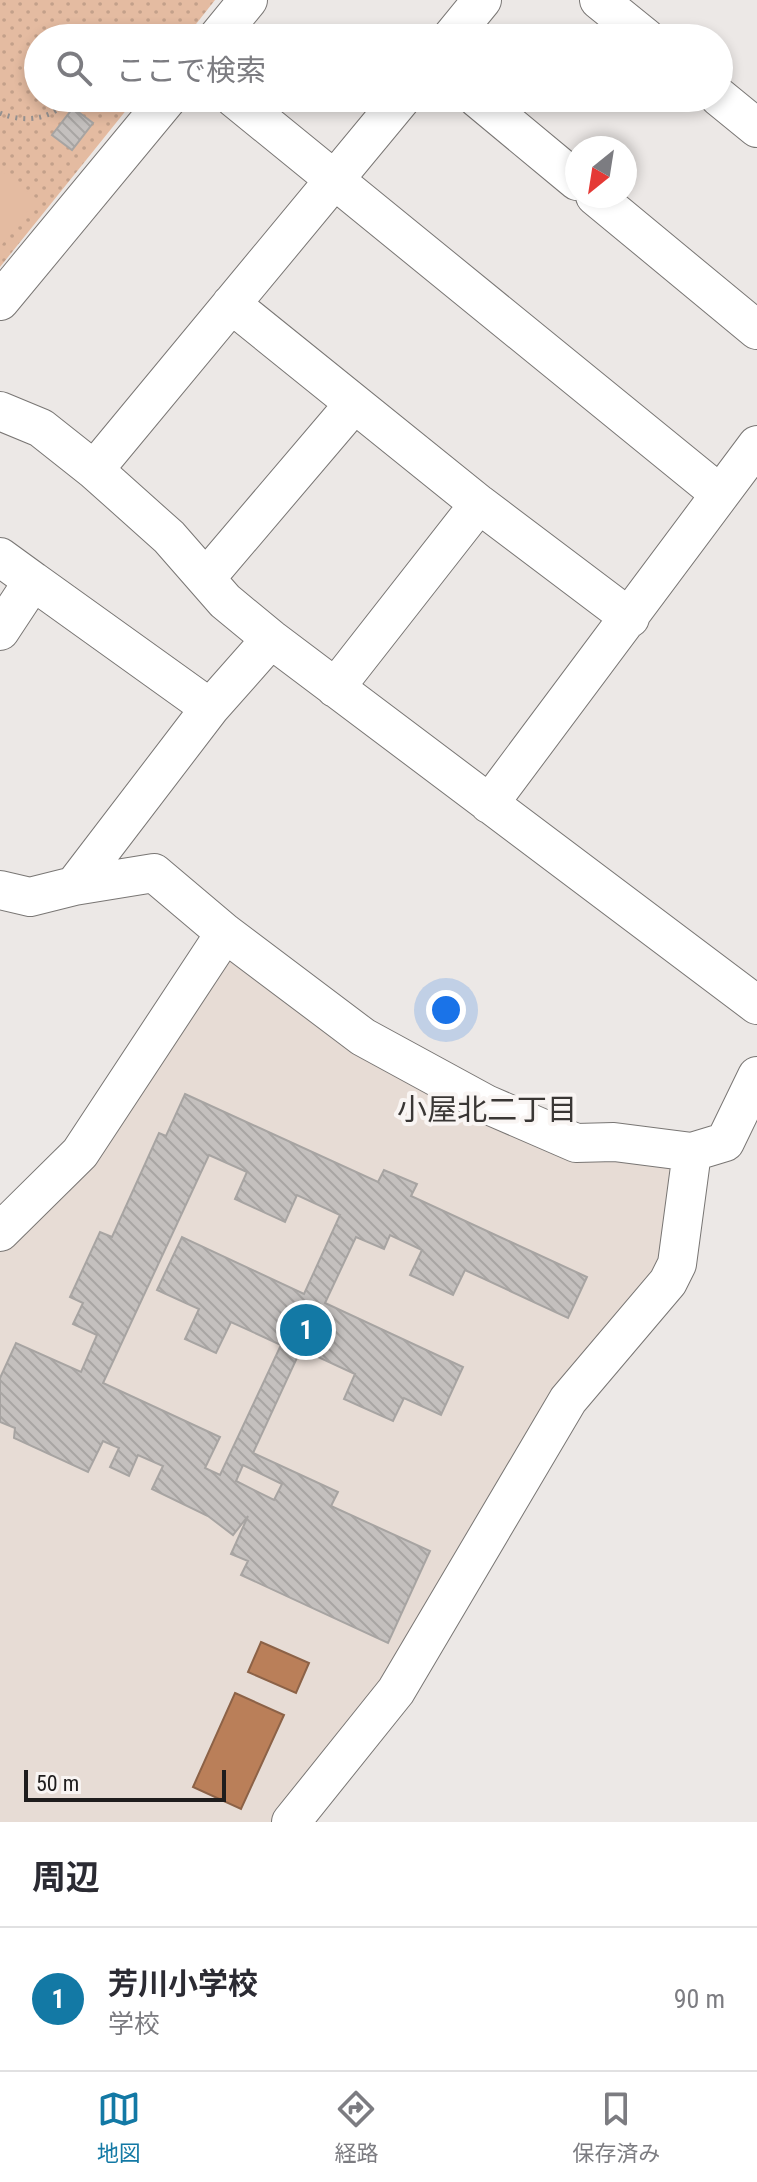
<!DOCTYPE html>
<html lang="ja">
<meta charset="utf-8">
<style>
:root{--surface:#fff;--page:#f7f7f7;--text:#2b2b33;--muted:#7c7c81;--line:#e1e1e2;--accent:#1379a5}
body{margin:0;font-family:"Roboto Condensed","Noto Sans JP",sans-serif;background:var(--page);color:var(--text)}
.compass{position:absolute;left:565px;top:136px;width:72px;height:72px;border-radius:50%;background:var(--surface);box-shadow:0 4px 12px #0003;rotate:210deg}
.scale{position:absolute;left:24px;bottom:20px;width:202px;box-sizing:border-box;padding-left:8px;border:4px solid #1f1d1d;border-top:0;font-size:22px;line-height:28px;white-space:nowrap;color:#1f1d1d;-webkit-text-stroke:6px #f9f5f3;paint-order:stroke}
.you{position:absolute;left:446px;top:1010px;width:28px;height:28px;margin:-20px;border:6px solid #fff;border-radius:50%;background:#1a73e8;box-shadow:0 0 0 12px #1a73e833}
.badge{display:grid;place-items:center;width:52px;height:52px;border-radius:50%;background:var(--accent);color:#fff;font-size:26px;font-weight:700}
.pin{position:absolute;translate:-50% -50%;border:4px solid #fff;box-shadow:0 2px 8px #0006}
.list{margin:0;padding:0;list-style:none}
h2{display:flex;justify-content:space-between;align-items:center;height:104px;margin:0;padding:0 32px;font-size:34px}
h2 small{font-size:26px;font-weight:400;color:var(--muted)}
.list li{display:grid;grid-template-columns:52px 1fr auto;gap:24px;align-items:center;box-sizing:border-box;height:144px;padding:0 32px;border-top:2px solid var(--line)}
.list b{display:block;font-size:30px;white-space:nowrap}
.list p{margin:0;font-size:26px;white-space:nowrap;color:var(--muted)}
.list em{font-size:26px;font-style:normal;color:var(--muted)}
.icon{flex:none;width:44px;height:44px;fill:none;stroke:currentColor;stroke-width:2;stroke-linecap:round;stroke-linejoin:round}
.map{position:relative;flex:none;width:757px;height:1822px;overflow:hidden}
.search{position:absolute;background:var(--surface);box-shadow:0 4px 12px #0003;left:24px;right:24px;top:24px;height:88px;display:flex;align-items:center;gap:20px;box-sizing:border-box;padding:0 28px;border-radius:44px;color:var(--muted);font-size:30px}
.sheet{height:248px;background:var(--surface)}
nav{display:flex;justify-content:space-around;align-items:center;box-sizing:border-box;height:112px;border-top:2px solid var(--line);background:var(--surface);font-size:22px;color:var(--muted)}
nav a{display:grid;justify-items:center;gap:4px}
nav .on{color:var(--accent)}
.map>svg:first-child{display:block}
.built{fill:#e7dcd5}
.grass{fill:url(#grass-dots)}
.pitch{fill:#e4bba1}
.water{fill:#ba7f59;stroke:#8c6247;stroke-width:2}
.building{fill:url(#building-back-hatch);stroke:#a7a4a2;stroke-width:2;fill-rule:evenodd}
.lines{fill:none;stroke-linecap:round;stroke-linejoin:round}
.minor-casing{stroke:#797674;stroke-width:40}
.path{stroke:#93908f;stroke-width:5;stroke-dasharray:2 6;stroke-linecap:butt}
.minor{stroke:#fff;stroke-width:38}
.labels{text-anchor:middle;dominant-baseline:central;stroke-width:8;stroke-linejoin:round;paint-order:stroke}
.neighbourhood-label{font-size:30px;fill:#393634;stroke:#f9f5f3}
</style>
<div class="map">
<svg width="757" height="1822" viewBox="0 0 757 1822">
<defs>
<pattern id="grass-dots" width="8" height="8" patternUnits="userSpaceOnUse" patternTransform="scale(2)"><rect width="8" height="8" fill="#e4bba1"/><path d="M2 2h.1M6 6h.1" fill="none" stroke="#c3a08a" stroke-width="1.8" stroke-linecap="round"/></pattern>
<pattern id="building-back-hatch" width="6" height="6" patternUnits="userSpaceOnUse" patternTransform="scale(2)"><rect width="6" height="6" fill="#c4c0be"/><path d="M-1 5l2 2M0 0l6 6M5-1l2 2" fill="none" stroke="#a8a5a3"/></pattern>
</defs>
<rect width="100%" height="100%" fill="#ece8e6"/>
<path class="built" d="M 225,955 L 341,1041 L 675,1164 L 673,1239 L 385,1686 L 279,1822 L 0,1822 L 0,1252 Z"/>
<path class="grass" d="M 0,0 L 215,0 L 185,38 L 38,38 L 38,98 L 136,98 L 0,267 Z"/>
<path class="pitch" d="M 0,170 L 37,199 L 0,247 Z"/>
<path class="water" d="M 261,1642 L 309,1663 L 296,1693 L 248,1672 Z
M 235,1693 L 284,1715 L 241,1809 L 193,1787 Z"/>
<path class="building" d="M 73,108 L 93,123 L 72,150 L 52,135 Z
M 185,1094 L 378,1182 L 384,1170 L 417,1184 L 411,1196 L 587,1277 L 568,1318 L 465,1270 L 453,1295 L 410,1275 L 422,1250 L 390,1235 L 384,1249 L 356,1237 L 325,1303 L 463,1367 L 441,1415 L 404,1398 L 393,1421 L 344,1399 L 355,1374 L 301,1349 L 253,1453 L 338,1492 L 331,1506 L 430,1551 L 388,1643 L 241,1575 L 248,1561 L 231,1554 L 248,1516 L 233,1535 L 208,1516 L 152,1489 L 163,1466 L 138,1455 L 129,1476 L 110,1467 L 119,1448 L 103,1441 L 88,1472 L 14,1438 L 15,1428 L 0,1422 L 0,1378 L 16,1343 L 81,1372 L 97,1335 L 73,1324 L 83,1303 L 70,1297 L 100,1232 L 112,1237 L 159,1133 L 166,1136 ZM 209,1155 L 247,1172 L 235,1199 L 285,1222 L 297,1195 L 340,1215 L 304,1294 L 182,1237 L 157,1290 L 199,1309 L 185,1339 L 216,1353 L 231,1322 L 281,1345 L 220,1475 L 205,1468 L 220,1437 L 103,1383 ZM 243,1465 L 282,1484 L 274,1500 L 236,1481 Z"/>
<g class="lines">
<g class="minor-casing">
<path id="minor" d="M 599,0 L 646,38
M 217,38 L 248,0
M 451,38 L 482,0
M 719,97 L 757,128
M 234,98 L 720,494
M 402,98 L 94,470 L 169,537 L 225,601 L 271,639 L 757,1005
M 477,98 L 577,181
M 595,196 L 757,330
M 0,301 L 168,98
M 231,304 L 479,504 L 630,618
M 0,411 L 41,428 L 94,470
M 0,557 L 33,581
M 206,578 L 354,404
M 0,631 L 33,581 L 210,708
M 335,688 L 479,504
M 489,804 L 757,445
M 74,886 L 210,708 L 271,639
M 0,890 L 30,897 L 74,886 L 154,873 L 225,933 L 363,1037 L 486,1104 L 576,1143 L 614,1142 L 692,1152 L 725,1142 L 757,1076
M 0,1232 L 80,1153 L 225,933
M 291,1822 L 396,1691 L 568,1400 L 668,1282 L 677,1264 L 692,1152"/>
</g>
<path class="path" d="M 0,113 C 26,124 52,119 71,98"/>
<use href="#minor" class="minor"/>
</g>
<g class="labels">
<g class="neighbourhood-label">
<text x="487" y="1109">小屋北二丁目</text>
</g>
</g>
</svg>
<svg class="compass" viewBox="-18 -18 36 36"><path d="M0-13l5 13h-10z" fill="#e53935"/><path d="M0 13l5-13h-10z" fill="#7c7c81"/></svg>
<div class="scale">50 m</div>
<div class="you"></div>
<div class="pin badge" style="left:306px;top:1330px">1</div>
<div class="search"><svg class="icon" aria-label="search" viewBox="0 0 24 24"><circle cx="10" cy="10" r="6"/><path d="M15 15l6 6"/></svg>ここで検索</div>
</div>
<section class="sheet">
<h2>周辺<small></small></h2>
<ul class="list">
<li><span class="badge">1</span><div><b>芳川小学校</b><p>学校</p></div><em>90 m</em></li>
</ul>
</section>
<nav>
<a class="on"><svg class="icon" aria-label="map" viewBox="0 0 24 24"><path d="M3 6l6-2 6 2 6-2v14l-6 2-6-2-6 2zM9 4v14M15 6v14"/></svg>地図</a>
<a><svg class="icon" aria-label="directions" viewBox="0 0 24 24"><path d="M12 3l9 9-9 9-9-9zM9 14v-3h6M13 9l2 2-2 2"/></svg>経路</a>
<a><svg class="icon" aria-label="saved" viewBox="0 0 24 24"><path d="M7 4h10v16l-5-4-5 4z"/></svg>保存済み</a>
</nav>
